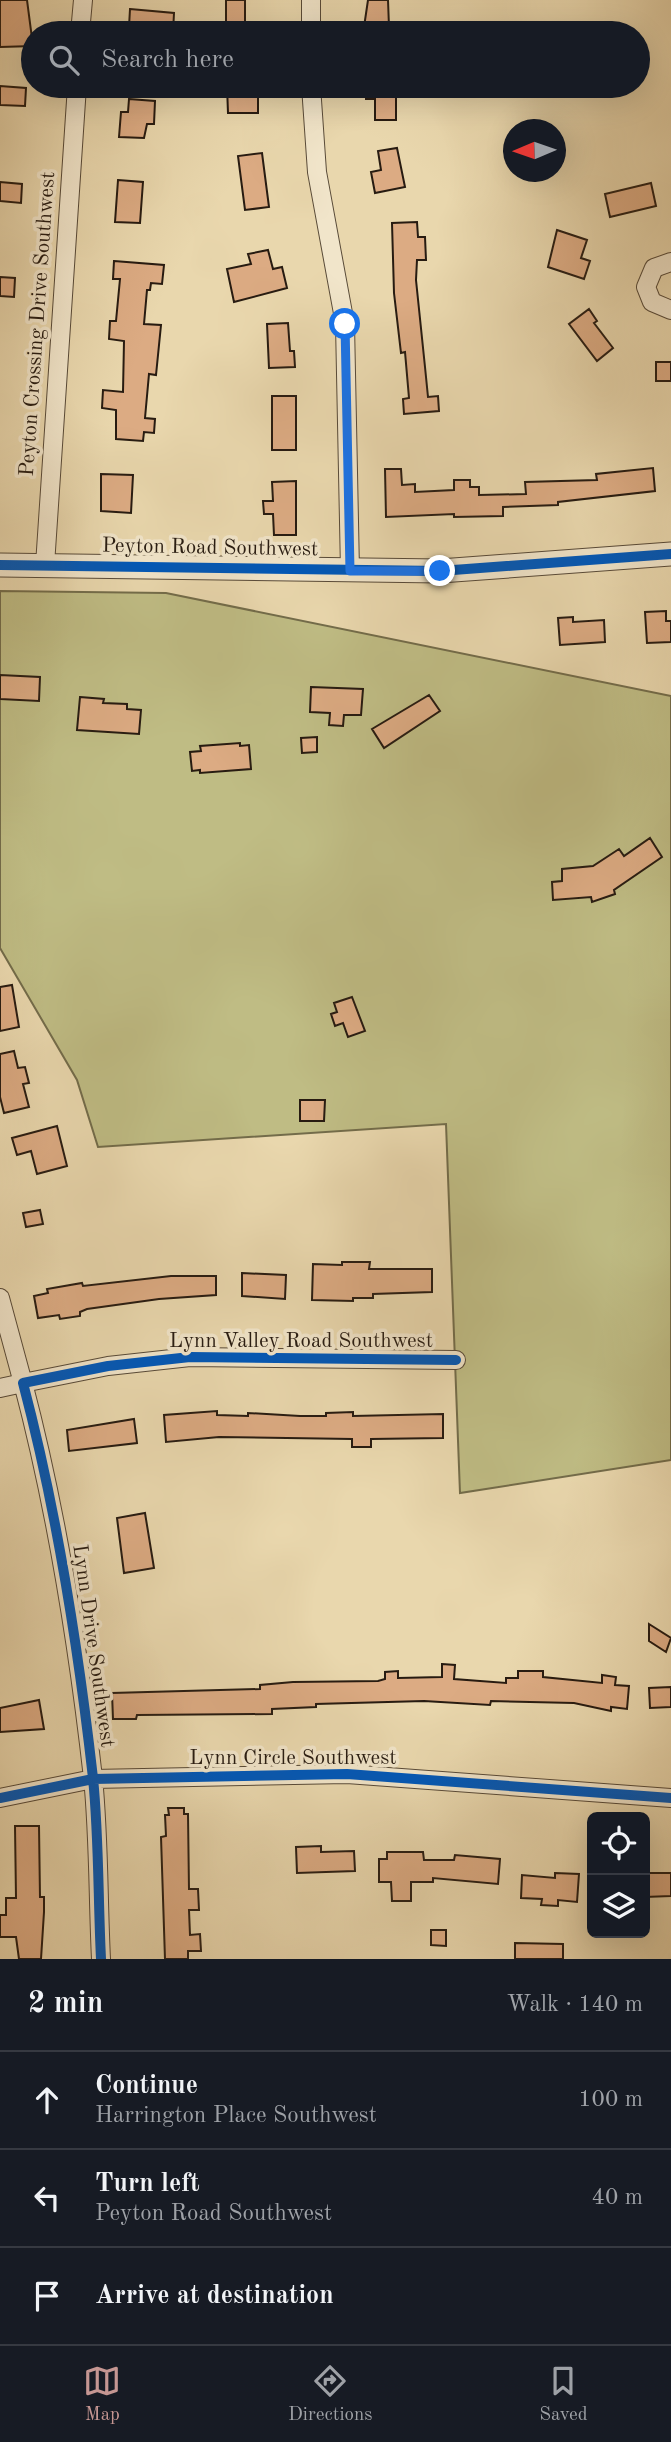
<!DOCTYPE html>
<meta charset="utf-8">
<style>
:root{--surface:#171b24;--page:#20242c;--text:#f1f3f6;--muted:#9ea1a6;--line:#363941;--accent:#c59692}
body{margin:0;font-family:"Old Standard TT",serif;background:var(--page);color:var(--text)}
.controls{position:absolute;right:21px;bottom:21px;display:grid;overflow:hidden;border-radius:10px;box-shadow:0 7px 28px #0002}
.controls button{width:63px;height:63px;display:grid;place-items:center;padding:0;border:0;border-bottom:2px solid var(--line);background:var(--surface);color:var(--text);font:35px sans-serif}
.compass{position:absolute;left:503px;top:119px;width:63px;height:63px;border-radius:50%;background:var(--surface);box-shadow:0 7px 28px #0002;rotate:268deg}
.stop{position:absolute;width:21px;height:21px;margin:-16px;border:5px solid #1a73e8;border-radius:50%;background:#fff}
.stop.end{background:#1a73e8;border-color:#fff;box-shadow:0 2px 7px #0008}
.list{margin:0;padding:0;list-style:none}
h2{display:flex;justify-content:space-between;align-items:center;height:91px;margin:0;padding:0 28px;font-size:30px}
h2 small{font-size:23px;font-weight:400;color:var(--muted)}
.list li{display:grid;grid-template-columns:46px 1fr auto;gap:21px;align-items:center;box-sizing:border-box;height:98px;padding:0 28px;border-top:2px solid var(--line)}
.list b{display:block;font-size:26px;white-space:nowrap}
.list p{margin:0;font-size:23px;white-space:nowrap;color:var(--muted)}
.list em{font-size:23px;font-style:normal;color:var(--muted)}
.icon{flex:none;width:38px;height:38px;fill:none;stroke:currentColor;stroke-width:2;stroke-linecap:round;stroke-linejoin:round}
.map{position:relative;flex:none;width:671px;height:1959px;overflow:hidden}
.search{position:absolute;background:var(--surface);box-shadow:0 7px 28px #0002;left:21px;right:21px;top:21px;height:77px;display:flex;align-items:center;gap:18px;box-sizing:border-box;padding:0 24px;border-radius:38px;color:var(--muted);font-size:26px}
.sheet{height:385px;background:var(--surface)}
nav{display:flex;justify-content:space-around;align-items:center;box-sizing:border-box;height:98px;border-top:2px solid var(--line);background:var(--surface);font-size:19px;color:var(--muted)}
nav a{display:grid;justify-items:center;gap:4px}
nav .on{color:var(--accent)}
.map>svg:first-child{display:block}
.green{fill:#bfbc84;stroke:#736c4a;stroke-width:2}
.building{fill:#dcab83;stroke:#271b11;stroke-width:2}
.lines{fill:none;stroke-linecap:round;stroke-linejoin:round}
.minor-casing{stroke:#584a38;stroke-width:20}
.tertiary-casing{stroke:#584a38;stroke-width:25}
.minor{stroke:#f1e5ca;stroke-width:18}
.tertiary{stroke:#f1e5ca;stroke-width:23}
.cycleway-casing{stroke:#f1e5ca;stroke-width:15}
.cycleway{stroke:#0057b8;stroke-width:10}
.route{stroke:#1a73e8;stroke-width:9}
.labels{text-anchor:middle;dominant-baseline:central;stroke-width:7;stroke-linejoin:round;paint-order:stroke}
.street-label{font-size:21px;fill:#271b11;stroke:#f1e5ca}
</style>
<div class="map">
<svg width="671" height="1959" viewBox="0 0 671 1959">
<rect width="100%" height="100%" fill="#e9d7ad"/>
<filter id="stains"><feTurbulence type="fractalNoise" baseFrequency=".00286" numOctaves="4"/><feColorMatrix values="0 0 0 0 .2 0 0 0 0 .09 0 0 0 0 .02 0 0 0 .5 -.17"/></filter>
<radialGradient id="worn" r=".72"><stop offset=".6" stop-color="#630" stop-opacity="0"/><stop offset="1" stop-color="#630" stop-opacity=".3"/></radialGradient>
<path class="green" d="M 0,591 L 166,593 L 671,696 L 671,1460 L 460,1493 L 446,1124 L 98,1147 L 77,1080 L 0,948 Z"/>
<path class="building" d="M 0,0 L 27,0 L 33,46 L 0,47 Z
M 226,0 L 245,0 L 245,26 L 226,26 Z
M 368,0 L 388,0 L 389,27 L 364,27 Z
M 130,9 L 174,13 L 173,33 L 143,33 L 143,28 L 129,27 Z
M 0,86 L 26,88 L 25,106 L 0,105 Z
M 227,86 L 248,86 L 248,92 L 258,91 L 258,113 L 228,113 Z
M 366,86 L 396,86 L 396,120 L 375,120 L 375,99 L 366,99 Z
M 129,99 L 155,101 L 154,124 L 147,124 L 144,138 L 119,137 L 121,112 L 128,112 Z
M 397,148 L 405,187 L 375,193 L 371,172 L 381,170 L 378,151 Z
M 262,153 L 269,207 L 245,210 L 238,156 Z
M 118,180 L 143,182 L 140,223 L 115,222 Z
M 0,182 L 22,184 L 21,203 L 0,201 Z
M 651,183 L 656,206 L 610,217 L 605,194 Z
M 417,222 L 418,237 L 425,237 L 426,260 L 417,260 L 416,280 L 425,367 L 428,397 L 438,396 L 439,411 L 404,414 L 403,399 L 409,398 L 405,352 L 401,353 L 394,293 L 392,223 Z
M 557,230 L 587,240 L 581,258 L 590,261 L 584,279 L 548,267 Z
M 268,250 L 273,269 L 282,267 L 287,288 L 234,302 L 227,269 L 251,264 L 248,254 Z
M 114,261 L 164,265 L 162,284 L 151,283 L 150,290 L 147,290 L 144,324 L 161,325 L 156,375 L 149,374 L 145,418 L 155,419 L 154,433 L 144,432 L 143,441 L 116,439 L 116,410 L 102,408 L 103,390 L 123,392 L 124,341 L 109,339 L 110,321 L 116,321 L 120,279 L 113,279 Z
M 0,277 L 15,278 L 14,297 L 0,296 Z
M 589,309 L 597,321 L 594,323 L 613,348 L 597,361 L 569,324 Z
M 288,323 L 290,351 L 294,351 L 295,367 L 269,368 L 267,324 Z
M 656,362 L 671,362 L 671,381 L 656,381 Z
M 272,396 L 296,396 L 296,450 L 272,450 Z
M 653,468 L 655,491 L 558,502 L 558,505 L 503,507 L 503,516 L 454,517 L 454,514 L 386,517 L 385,469 L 401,469 L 402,485 L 415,484 L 415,492 L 454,490 L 454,480 L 470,480 L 470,487 L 479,487 L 479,495 L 526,494 L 525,482 L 597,480 L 596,474 Z
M 101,474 L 133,475 L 131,513 L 101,511 Z
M 296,481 L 296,535 L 274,535 L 273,514 L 264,514 L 263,501 L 273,501 L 272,482 Z
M 666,611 L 666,621 L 671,621 L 671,642 L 647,643 L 645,612 Z
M 573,617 L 573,622 L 604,620 L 605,642 L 560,645 L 558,618 Z
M 0,675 L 40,677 L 39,701 L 0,699 Z
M 311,687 L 363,689 L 361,715 L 344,715 L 343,726 L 329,725 L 330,713 L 310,712 Z
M 429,695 L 440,711 L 384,748 L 372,729 Z
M 80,697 L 104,699 L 103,703 L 127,704 L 127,709 L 141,710 L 139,734 L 77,730 Z
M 317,737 L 317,752 L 302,753 L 301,738 Z
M 240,743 L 240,746 L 249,745 L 251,769 L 200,773 L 200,770 L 192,771 L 190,752 L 201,751 L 200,746 Z
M 650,838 L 662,857 L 614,890 L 615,894 L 592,902 L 591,897 L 553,900 L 552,882 L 562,881 L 562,869 L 593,866 L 619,849 L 624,856 Z
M 12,985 L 19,1027 L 0,1031 L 0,987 Z
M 352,997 L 365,1031 L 348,1037 L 343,1023 L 335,1026 L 331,1014 L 337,1012 L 334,1003 Z
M 14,1051 L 18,1068 L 25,1067 L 29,1083 L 23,1084 L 29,1107 L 4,1113 L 0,1097 L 0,1054 Z
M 300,1100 L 325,1100 L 324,1121 L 300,1121 Z
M 57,1126 L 67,1166 L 37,1174 L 31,1151 L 17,1155 L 12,1138 Z
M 40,1210 L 43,1224 L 26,1227 L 23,1213 Z
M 342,1262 L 370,1262 L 369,1269 L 432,1269 L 432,1292 L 373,1294 L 373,1298 L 353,1298 L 353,1301 L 312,1300 L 313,1264 L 342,1265 Z
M 242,1273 L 286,1275 L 285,1299 L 242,1296 Z
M 171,1276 L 216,1276 L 216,1295 L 159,1299 L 87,1309 L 80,1312 L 80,1316 L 60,1319 L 59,1315 L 38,1318 L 34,1296 L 48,1293 L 47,1289 L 82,1283 L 83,1286 Z
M 217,1411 L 217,1415 L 248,1416 L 248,1413 L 300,1416 L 326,1416 L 326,1413 L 353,1412 L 353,1416 L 443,1414 L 443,1438 L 371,1439 L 371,1447 L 352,1447 L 352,1439 L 219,1437 L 166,1442 L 164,1415 Z
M 134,1419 L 137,1443 L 69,1451 L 67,1430 Z
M 145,1513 L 154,1568 L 124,1573 L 117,1518 Z
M 649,1624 L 671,1638 L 666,1652 L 649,1641 Z
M 442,1664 L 455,1665 L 454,1679 L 506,1683 L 506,1678 L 518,1678 L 518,1671 L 543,1671 L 543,1677 L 602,1683 L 602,1675 L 616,1677 L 615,1685 L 629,1686 L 627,1709 L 611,1707 L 611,1711 L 574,1703 L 491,1701 L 490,1705 L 424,1701 L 316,1704 L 316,1707 L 272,1709 L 272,1714 L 137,1715 L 136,1719 L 113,1719 L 112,1693 L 260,1689 L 260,1685 L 293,1682 L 378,1681 L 385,1679 L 385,1672 L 398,1671 L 398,1678 L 442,1677 Z
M 671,1687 L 671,1707 L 650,1708 L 649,1688 Z
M 39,1700 L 44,1729 L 0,1732 L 0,1708 Z
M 168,1808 L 184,1808 L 184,1814 L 188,1814 L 189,1889 L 198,1889 L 199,1910 L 189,1910 L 190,1935 L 200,1934 L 201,1951 L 188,1951 L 188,1959 L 165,1959 L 161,1837 L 166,1836 L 165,1815 L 169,1815 Z
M 15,1826 L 39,1826 L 40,1897 L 44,1897 L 44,1912 L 41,1959 L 19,1959 L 16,1937 L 0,1937 L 0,1915 L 6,1915 L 6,1898 L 16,1898 Z
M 321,1846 L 321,1852 L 354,1851 L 355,1871 L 297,1873 L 296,1847 Z
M 387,1852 L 423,1852 L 424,1860 L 454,1860 L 455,1855 L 500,1859 L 498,1884 L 433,1878 L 433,1882 L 411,1882 L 411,1901 L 392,1901 L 391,1882 L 379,1882 L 379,1859 L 387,1859 Z
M 555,1873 L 579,1874 L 577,1902 L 558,1900 L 558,1906 L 541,1905 L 542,1899 L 521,1898 L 522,1875 L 555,1878 Z
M 645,1873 L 671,1873 L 671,1896 L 645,1897 Z
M 431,1930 L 446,1930 L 446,1946 L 431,1945 Z
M 515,1943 L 563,1944 L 563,1959 L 515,1959 Z"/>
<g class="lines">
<g class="minor-casing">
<path id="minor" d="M 311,0 L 311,33
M 80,33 L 83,0
M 311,86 L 317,172 L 345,324 L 350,571
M 671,262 L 654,268 L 646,287 L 652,302 L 671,310
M 45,565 L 77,86
M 0,1298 L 23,1383 L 0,1388
M 0,1798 L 93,1779 L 347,1774 L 671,1798
M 101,1959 C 98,1899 99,1837 93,1778 C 78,1645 57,1512 23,1383 L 108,1366 L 190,1357 L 456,1360"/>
</g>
<g class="tertiary-casing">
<path id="tertiary" d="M 0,565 L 440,571 L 671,554"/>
</g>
<use href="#minor" class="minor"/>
<use href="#tertiary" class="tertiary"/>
<g class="cycleway-casing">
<path id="cycleway" d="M 0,565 L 440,571 L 671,554
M 0,1798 L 93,1779 L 347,1774 L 671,1798
M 101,1959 C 98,1899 99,1837 93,1778 C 78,1645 57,1512 23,1383 L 108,1366 L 190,1357 L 456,1360"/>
</g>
<use href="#cycleway" class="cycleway"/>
</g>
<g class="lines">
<path class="route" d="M 345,324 L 350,571 L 440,571"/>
</g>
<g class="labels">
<g class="street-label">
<text transform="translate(38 324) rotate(-86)">Peyton Crossing Drive Southwest</text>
<text transform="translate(210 548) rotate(1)">Peyton Road Southwest</text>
<text x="301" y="1341">Lynn Valley Road Southwest</text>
<text transform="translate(93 1646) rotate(82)">Lynn Drive Southwest</text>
<text x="293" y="1758">Lynn Circle Southwest</text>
</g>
</g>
<rect width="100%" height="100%" filter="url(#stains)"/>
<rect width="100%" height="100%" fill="url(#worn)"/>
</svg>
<div class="controls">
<button><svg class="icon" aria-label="locate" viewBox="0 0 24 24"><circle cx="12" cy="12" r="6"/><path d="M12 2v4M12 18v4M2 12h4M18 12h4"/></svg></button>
<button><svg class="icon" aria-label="layers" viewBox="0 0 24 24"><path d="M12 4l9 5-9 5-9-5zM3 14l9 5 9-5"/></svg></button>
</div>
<svg class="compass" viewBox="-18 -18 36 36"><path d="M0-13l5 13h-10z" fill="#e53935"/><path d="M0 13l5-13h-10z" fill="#9ea1a6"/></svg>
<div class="stop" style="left:345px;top:324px"></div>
<div class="stop end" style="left:440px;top:571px"></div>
<div class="search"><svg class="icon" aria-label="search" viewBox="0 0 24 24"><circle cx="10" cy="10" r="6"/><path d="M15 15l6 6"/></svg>Search here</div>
</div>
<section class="sheet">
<h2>2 min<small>Walk · 140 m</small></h2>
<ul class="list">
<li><svg class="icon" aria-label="ahead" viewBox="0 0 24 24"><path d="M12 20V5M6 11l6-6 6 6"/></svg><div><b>Continue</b><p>Harrington Place Southwest</p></div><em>100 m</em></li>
<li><svg class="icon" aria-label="left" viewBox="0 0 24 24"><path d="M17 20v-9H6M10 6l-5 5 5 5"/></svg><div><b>Turn left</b><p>Peyton Road Southwest</p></div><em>40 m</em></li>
<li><svg class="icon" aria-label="arrive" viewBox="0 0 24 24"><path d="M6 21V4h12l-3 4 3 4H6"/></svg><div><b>Arrive at destination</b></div></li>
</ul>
</section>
<nav>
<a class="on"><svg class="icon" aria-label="map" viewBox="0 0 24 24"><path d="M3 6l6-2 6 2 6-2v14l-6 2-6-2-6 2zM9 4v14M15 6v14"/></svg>Map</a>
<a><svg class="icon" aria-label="directions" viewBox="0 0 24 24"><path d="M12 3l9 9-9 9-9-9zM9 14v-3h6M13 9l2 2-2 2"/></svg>Directions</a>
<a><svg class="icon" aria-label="saved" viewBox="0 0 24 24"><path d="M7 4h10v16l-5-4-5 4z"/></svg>Saved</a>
</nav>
